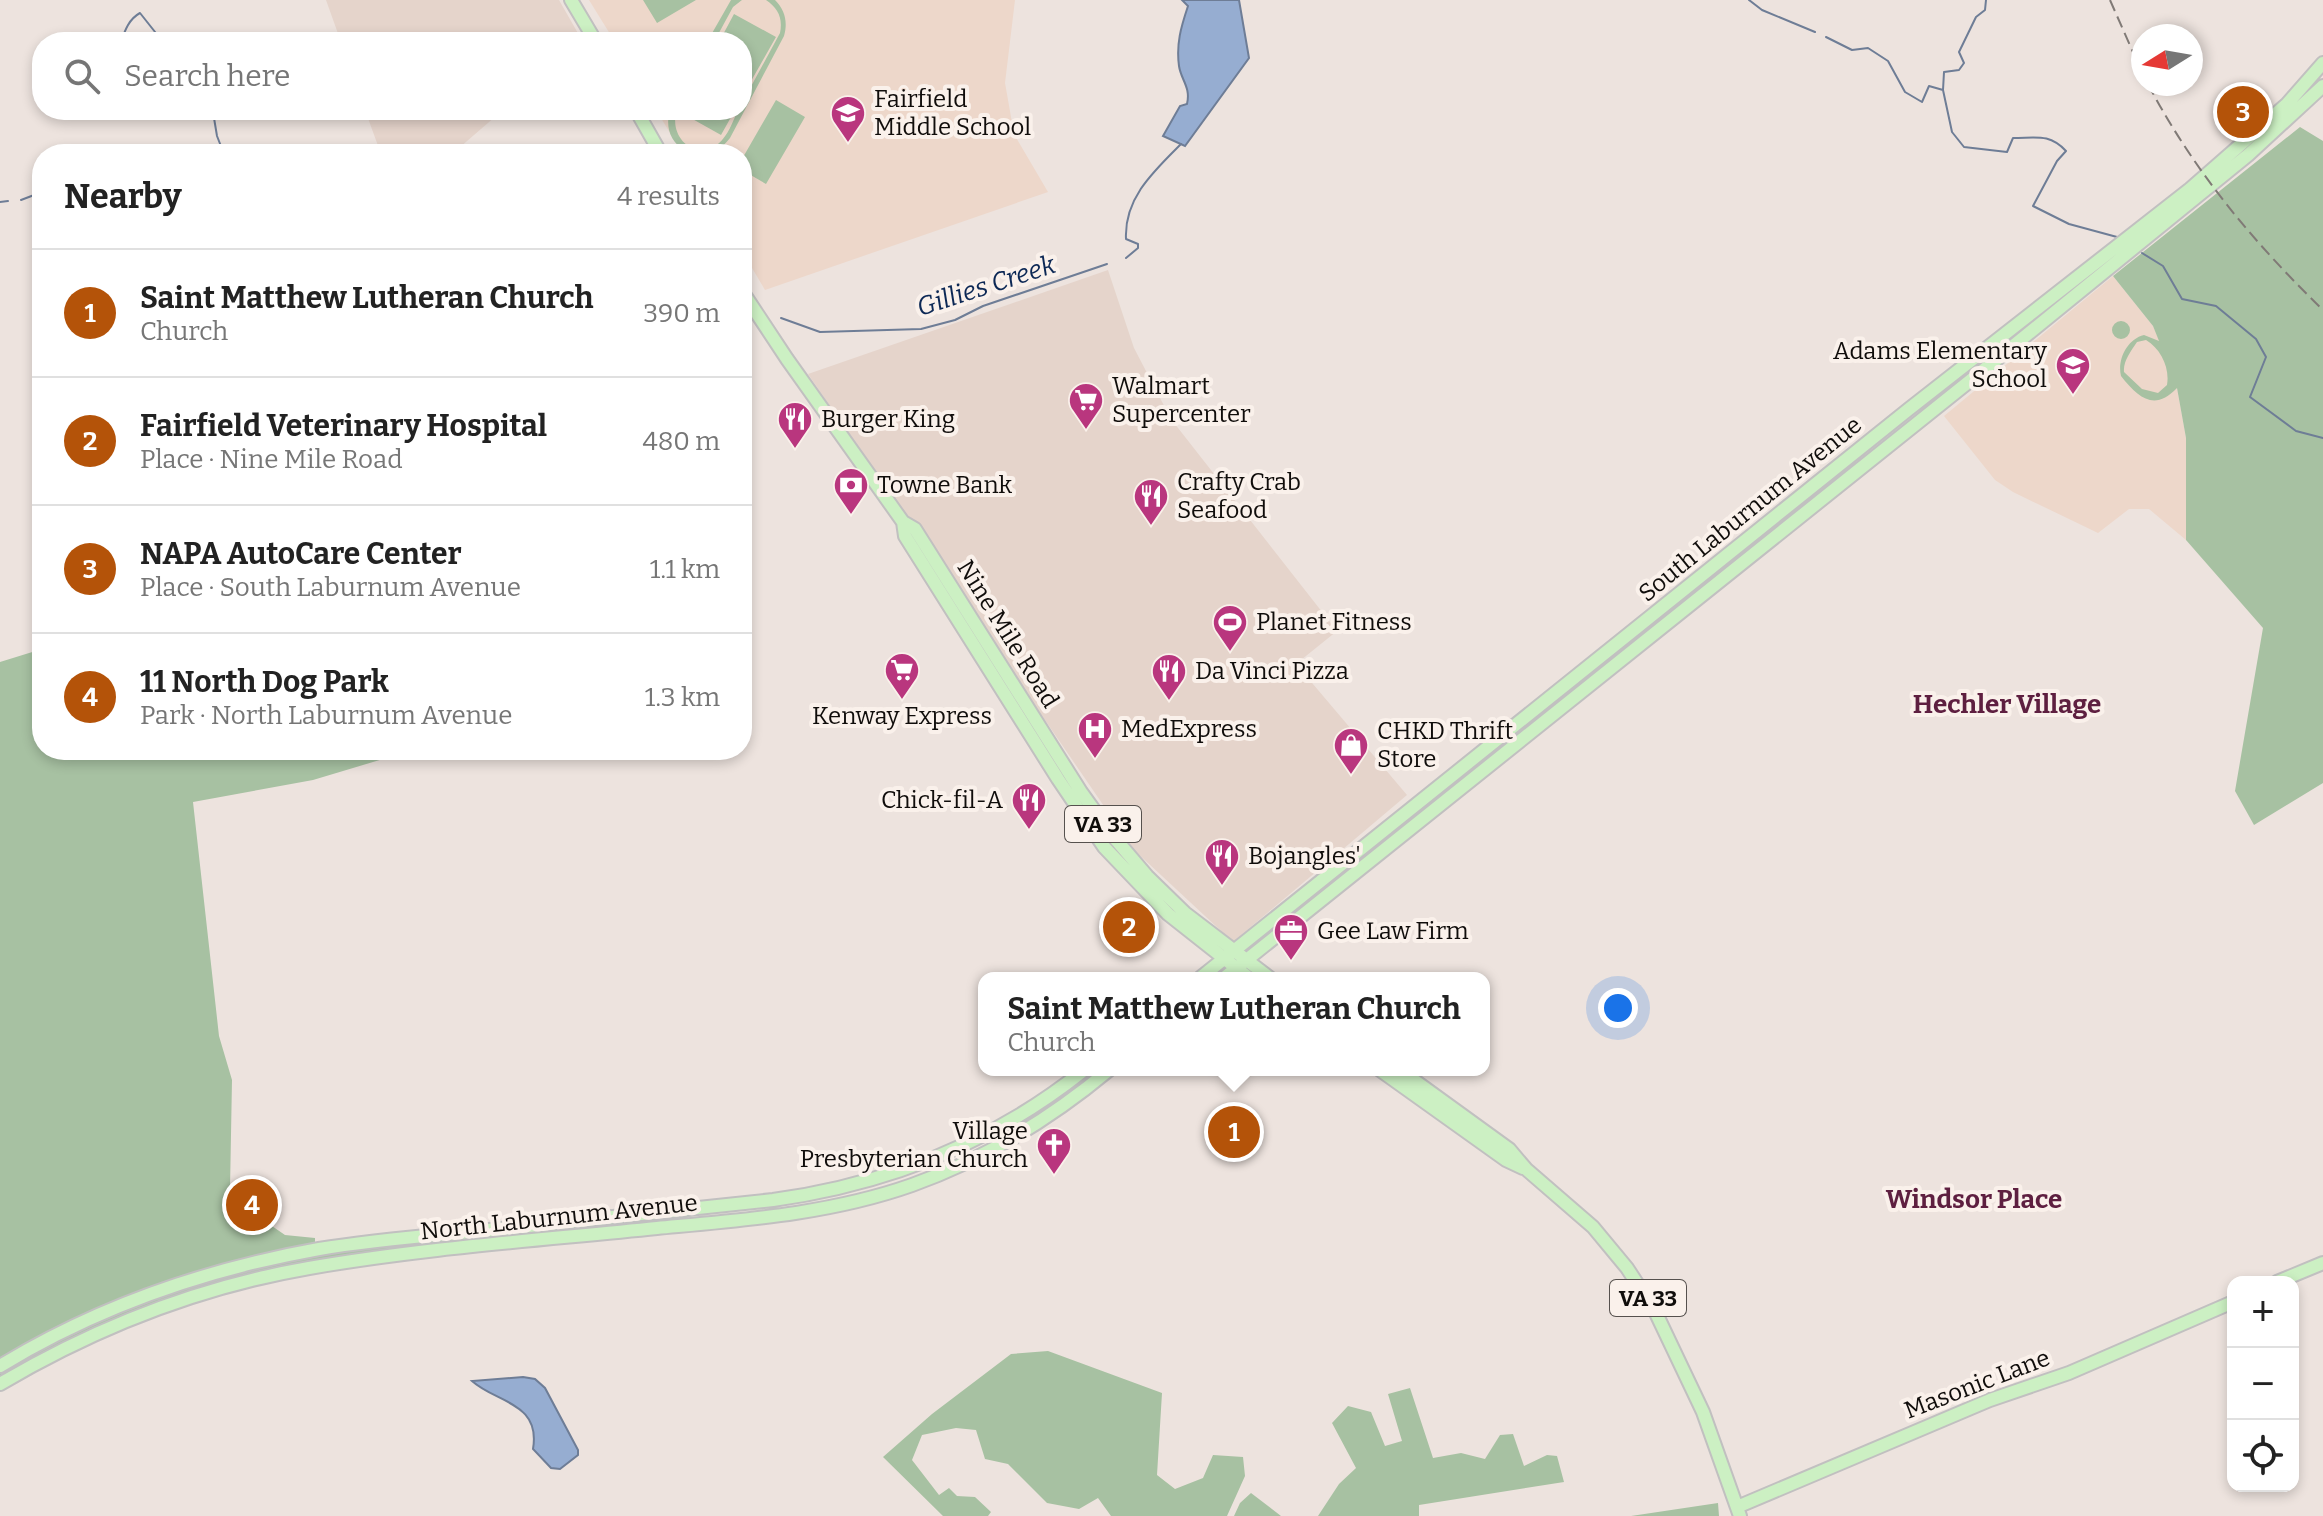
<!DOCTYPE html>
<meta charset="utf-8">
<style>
:root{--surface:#fff;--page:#f2f2f2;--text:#222;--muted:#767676;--line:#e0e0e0;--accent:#b45309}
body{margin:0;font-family:Bitter,serif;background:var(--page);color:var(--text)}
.controls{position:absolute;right:24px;bottom:24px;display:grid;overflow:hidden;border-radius:16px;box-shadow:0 4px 12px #0003}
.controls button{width:72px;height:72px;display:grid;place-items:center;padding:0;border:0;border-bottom:2px solid var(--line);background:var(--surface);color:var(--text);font:40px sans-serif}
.compass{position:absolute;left:2131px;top:24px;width:72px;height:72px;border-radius:50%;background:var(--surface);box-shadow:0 4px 12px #0003;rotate:259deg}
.you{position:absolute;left:1618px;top:1008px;width:28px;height:28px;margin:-20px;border:6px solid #fff;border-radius:50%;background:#1a73e8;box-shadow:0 0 0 12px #1a73e833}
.badge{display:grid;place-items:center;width:52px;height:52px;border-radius:50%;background:var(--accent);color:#fff;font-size:26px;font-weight:700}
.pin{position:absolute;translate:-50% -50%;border:4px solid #fff;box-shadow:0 2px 8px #0006}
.popup{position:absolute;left:978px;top:972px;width:512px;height:104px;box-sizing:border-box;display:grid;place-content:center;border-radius:16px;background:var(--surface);filter:drop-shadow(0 2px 6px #0005);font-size:26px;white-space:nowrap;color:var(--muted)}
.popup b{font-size:30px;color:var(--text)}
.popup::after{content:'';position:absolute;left:50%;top:100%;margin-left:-16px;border:16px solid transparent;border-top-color:var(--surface)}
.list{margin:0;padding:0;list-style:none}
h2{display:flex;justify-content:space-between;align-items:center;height:104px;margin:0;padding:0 32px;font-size:34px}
h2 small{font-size:26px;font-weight:400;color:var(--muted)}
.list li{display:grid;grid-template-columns:52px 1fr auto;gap:24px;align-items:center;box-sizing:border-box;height:128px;padding:0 32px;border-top:2px solid var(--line)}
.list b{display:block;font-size:30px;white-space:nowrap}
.list p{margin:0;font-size:26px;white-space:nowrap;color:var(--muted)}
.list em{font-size:26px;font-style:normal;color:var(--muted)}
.icon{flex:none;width:44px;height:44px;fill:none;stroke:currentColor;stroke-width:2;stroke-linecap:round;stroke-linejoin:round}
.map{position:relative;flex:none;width:2323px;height:1516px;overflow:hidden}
.search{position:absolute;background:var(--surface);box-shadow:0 4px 12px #0003;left:32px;top:32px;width:720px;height:88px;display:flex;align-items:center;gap:20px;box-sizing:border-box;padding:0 28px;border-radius:32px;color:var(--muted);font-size:30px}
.panel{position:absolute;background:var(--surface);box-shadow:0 4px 12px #0003;left:32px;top:144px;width:720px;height:616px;border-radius:32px}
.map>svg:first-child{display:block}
.built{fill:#e5d4cb}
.education{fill:#edd7ca}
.green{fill:#a7c1a2;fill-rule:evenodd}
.water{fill:#96add1;stroke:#6e7d96;stroke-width:2}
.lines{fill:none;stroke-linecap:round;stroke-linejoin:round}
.stream{stroke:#6e7d96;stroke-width:2}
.major-casing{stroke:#c1c0c0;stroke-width:16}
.major{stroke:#ccf0c3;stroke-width:12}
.rail{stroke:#807a76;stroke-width:2;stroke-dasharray:12 6;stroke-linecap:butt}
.labels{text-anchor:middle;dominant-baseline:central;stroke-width:8;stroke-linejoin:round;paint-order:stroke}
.shield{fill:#faf1eb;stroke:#56514e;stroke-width:2}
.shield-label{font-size:22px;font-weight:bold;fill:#100d0b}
.poi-label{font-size:24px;fill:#100d0b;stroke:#faf1eb;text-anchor:start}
.street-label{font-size:24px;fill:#100d0b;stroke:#faf1eb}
.water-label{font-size:26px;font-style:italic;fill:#0c2855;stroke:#faf1eb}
.neighbourhood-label{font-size:26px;font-weight:bold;fill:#5e1f40;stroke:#faf1eb}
</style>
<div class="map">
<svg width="2323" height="1516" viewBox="0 0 2323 1516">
<rect width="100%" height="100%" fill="#ede3de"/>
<path class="built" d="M 326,0 L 559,0 L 583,42 L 341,42 Z
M 365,110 L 503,110 L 452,154 L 381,154 Z
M 1108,270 L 1134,348 L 1171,419 L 1337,631 L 1296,664 L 1407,795 L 1233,942 L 1134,850 L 808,374 Z"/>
<path class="education" d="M 589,0 L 1015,0 L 1005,83 L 1014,134 L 1048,192 L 765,290 L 742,251 L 742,154 L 683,154 L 656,110 L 742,110 L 742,42 L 615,42 Z
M 2113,276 L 2153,326 L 2175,377 L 2186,438 L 2186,540 L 2149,509 L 2129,509 L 2098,533 L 2013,492 L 1995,480 L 1944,416 Z"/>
<path class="green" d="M 643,0 L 696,0 L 657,23 Z
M 731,0 L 742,0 L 733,7 L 714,42 L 707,42 Z
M 766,0 L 775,0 C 785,10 788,22 784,36 L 730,138 C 718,154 702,158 685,151 C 670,141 665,127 670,110 L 677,110 C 668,135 693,162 718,144 C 728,136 733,121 738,110 L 742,110 L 742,103 L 780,33 C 783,18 778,8 766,0 Z
M 734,14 L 776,37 L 742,97 L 742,42 L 719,42 Z
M 776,100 L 805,117 L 766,184 L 742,170 L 742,159 Z
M 681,110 L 735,110 L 721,135 L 680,112 Z
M 2300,127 L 2323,141 L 2323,783 L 2254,825 L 2235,791 L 2263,628 L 2186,540 L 2186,438 L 2177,388 C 2155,411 2139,399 2121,376 C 2117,360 2127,339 2144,335 L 2159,341 L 2153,326 L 2113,276 ZM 2146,340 C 2161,349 2170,368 2167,385 L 2158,393 L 2142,389 L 2124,372 C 2123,361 2131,351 2137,342 Z
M2112 330a9 9 0 1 1 18 0a9 9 0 1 1-18 0Z
M 42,649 L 42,750 L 413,750 L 313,780 L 193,802 L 219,1036 L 232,1080 L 230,1189 L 236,1196 L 254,1193 L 258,1214 L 237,1198 L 244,1207 L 285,1235 L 315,1238 L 315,1243 L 250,1259 L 0,1360 L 0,662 Z
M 401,1245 L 404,1248 L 190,1294 L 0,1380 L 0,1370 C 54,1341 109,1313 167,1293 C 243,1266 322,1254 401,1245 Z
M 1048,1351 L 1162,1393 L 1157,1475 L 1175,1489 L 1203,1478 L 1213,1455 L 1243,1457 L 1245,1476 L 1227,1516 L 1111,1516 L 1098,1498 L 1079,1509 L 1047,1503 L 1008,1464 L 985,1459 L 976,1430 L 956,1428 L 922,1435 L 912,1460 L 939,1495 L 949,1488 L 957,1496 L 975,1497 L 991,1512 L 988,1516 L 943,1516 L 883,1457 L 932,1414 L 1011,1354 Z
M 1410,1388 L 1433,1458 L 1461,1453 L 1485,1459 L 1500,1435 L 1513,1434 L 1524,1466 L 1547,1455 L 1557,1456 L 1564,1482 L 1419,1505 L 1419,1516 L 1318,1516 L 1339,1484 L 1356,1468 L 1332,1423 L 1348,1406 L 1371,1412 L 1385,1446 L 1402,1441 L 1388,1394 Z
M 1251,1493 L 1281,1516 L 1234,1516 L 1240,1503 Z
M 1718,1503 L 1719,1516 L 1631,1516 Z"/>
<path class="water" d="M 1182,0 L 1239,0 L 1249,58 L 1185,146 L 1163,136 L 1180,106 L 1187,104 C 1191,87 1181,80 1179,66 C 1176,44 1181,27 1188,6 Z
M 523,1377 L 535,1379 L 545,1388 L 578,1450 L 578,1455 L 560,1469 L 551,1468 L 533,1449 C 541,1402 496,1403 472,1381 Z"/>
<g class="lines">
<path class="stream" d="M 1749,0 L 1762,10 L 1815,32
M 1826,37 L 1852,50 L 1868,48 L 1888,61 L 1905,92 L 1922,102 L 1929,86 L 1943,90 L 1952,132 L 1964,147 L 2007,152 L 2013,138 C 2036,138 2049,133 2066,151 L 2057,161 L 2033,206 L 2069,224 L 2117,237
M 121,42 C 125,30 129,19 140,13 L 163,42
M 1943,90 L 1944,72 L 1959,70 L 1964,63 L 1959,52 L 1976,17 L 1985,10 L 1986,0
M 210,110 L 213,112 L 217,136 L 224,154
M 21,200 L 42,192
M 0,202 L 8,201
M 2142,253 L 2163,266 L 2182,299 L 2216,306 L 2256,339 L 2266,357 L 2250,397 L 2296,431 L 2323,438
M 1126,258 L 1138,248 L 1138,244 L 1126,239 C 1124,198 1154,171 1181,144
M 781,318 L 820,332 L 921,329 L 955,320 L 983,306 L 1107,264
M 742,331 L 749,330"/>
<g class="major-casing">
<path id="major" d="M 571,0 L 596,42
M 636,110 L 661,154
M 742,291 L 787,359 L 903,522 L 915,529 L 1081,792 L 1112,835 L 1147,876 L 1185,913 L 1270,978
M 903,522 L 905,536 L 1058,779 L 1104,847 L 1168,914 L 1249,978
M 1200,978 L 1909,409 L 2190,189 L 2287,104 L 2323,63
M 1224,978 L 1991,364 L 2248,155 L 2323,86
M 1380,1070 L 1506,1160 L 1523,1168
M 1400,1070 L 1509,1149 L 1526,1169 L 1593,1227 L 1627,1268 L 1655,1311 L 1703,1412 L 1740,1516
M 2277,1282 L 2323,1263
M 0,1366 C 97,1307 207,1269 319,1249 C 378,1239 440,1235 500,1229 C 591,1219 682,1210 773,1200 C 888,1184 993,1143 1084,1070
M 0,1384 C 95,1328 199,1287 309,1268 C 424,1248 541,1240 657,1228 C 743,1220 830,1214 912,1185 C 985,1159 1050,1119 1109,1070
M 1737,1507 L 1990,1400 L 2069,1373 L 2233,1302"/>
</g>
<use href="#major" class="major"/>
<path class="rail" d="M 2110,0 L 2143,75
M 2148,84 C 2193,170 2253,242 2323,310"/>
</g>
<defs>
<g id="school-pin" transform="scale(1.8)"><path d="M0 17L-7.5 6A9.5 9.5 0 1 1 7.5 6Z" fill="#b9367e" stroke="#faf1eb"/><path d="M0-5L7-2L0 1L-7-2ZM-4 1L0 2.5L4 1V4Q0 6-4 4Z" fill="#fff"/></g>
<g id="supermarket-pin" transform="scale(1.8)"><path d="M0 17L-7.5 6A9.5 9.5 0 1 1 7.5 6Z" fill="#b9367e" stroke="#faf1eb"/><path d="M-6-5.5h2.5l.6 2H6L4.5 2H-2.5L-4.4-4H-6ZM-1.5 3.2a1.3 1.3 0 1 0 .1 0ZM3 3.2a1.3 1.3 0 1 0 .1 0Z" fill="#fff"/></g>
<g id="restaurant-pin" transform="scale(1.8)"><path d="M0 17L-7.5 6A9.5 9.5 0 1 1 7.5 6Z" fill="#b9367e" stroke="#faf1eb"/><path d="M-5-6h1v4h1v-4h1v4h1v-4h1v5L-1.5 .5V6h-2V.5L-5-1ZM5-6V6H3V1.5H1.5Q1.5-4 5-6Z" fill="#fff"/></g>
<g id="bank-pin" transform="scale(1.8)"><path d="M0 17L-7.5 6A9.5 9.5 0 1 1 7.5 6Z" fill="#b9367e" stroke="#faf1eb"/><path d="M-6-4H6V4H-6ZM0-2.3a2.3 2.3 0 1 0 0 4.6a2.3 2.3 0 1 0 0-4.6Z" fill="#fff"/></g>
<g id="stadium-pin" transform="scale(1.8)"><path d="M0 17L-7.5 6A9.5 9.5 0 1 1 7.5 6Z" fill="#b9367e" stroke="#faf1eb"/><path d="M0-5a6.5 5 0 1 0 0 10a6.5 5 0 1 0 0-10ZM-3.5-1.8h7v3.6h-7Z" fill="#fff"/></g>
<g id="hospital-pin" transform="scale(1.8)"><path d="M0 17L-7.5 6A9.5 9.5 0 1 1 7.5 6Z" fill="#b9367e" stroke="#faf1eb"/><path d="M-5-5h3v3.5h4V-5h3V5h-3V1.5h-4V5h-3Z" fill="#fff"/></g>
<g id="shop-pin" transform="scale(1.8)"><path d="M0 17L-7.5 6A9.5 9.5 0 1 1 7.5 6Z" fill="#b9367e" stroke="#faf1eb"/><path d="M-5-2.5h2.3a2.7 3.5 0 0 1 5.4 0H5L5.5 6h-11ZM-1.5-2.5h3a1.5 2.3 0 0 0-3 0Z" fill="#fff"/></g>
<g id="office-pin" transform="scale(1.8)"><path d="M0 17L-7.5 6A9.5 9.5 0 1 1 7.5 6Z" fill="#b9367e" stroke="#faf1eb"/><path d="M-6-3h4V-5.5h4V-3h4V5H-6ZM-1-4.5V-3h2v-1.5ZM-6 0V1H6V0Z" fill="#fff"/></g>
<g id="church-pin" transform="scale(1.8)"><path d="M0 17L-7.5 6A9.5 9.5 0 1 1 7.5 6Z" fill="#b9367e" stroke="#faf1eb"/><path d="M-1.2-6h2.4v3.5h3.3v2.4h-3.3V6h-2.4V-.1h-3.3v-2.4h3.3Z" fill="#fff"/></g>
</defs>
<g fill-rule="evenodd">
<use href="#school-pin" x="848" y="113"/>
<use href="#school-pin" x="2073" y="365"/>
<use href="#supermarket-pin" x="1086" y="400"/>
<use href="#restaurant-pin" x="795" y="419"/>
<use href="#bank-pin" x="851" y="485"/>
<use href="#restaurant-pin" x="1151" y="496"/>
<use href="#stadium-pin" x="1230" y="622"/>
<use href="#supermarket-pin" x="902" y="670"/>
<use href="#restaurant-pin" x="1169" y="671"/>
<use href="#hospital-pin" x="1095" y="729"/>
<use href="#shop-pin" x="1351" y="745"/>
<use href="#restaurant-pin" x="1029" y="800"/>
<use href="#restaurant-pin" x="1222" y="856"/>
<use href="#office-pin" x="1291" y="931"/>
<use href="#church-pin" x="1054" y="1145"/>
</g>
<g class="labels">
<g class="shield">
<rect x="1065" y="806" width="76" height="36" rx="6"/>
<rect x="1610" y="1280" width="76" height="36" rx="6"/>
</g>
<g class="shield-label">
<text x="1103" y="824">VA 33</text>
<text x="1648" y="1298">VA 33</text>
</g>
<g class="poi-label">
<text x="874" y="99">Fairfield<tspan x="874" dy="28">Middle School</tspan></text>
<text x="2047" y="351" text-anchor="end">Adams Elementary<tspan x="2047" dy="28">School</tspan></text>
<text x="1112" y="386">Walmart<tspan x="1112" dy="28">Supercenter</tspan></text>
<text x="821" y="419">Burger King</text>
<text x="1177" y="482">Crafty Crab<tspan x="1177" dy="28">Seafood</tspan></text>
<text x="877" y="485">Towne Bank</text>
<text x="1256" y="622">Planet Fitness</text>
<text x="1195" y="671">Da Vinci Pizza</text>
<text x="902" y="716" text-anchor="middle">Kenway Express</text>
<text x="1121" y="729">MedExpress</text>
<text x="1377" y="731">CHKD Thrift<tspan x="1377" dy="28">Store</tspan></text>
<text x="1003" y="800" text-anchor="end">Chick-fil-A</text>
<text x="1248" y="856">Bojangles'</text>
<text x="1317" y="931">Gee Law Firm</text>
<text x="1028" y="1131" text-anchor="end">Village<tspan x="1028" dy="28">Presbyterian Church</tspan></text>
</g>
<g class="street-label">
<text transform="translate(1750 509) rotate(-39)">South Laburnum Avenue</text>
<text transform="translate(1008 634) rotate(58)">Nine Mile Road</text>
<text transform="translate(559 1217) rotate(-6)">North Laburnum Avenue</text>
<text transform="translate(1977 1384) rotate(-21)">Masonic Lane</text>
</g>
<g class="water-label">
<text transform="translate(986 286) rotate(-18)">Gillies Creek</text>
</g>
<g class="neighbourhood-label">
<text x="2007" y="704">Hechler Village</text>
<text x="1974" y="1199">Windsor Place</text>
</g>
</g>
</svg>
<div class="controls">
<button>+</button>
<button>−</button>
<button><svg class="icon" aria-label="locate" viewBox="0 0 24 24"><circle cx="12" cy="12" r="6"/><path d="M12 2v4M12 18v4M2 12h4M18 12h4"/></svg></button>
</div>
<svg class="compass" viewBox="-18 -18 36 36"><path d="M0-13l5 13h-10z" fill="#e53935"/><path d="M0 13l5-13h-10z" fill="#767676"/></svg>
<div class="you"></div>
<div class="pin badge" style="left:1234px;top:1132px">1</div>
<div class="popup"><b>Saint Matthew Lutheran Church</b>Church</div>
<div class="pin badge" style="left:1129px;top:927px">2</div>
<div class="pin badge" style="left:2243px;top:112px">3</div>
<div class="pin badge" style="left:252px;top:1205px">4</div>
<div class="search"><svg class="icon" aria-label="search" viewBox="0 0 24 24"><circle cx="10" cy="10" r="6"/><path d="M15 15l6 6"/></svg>Search here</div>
<section class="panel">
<h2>Nearby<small>4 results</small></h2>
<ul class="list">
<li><span class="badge">1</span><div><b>Saint Matthew Lutheran Church</b><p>Church</p></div><em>390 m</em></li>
<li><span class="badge">2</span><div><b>Fairfield Veterinary Hospital</b><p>Place · Nine Mile Road</p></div><em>480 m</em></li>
<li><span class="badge">3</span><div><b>NAPA AutoCare Center</b><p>Place · South Laburnum Avenue</p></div><em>1.1 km</em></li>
<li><span class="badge">4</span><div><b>11 North Dog Park</b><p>Park · North Laburnum Avenue</p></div><em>1.3 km</em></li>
</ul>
</section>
</div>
